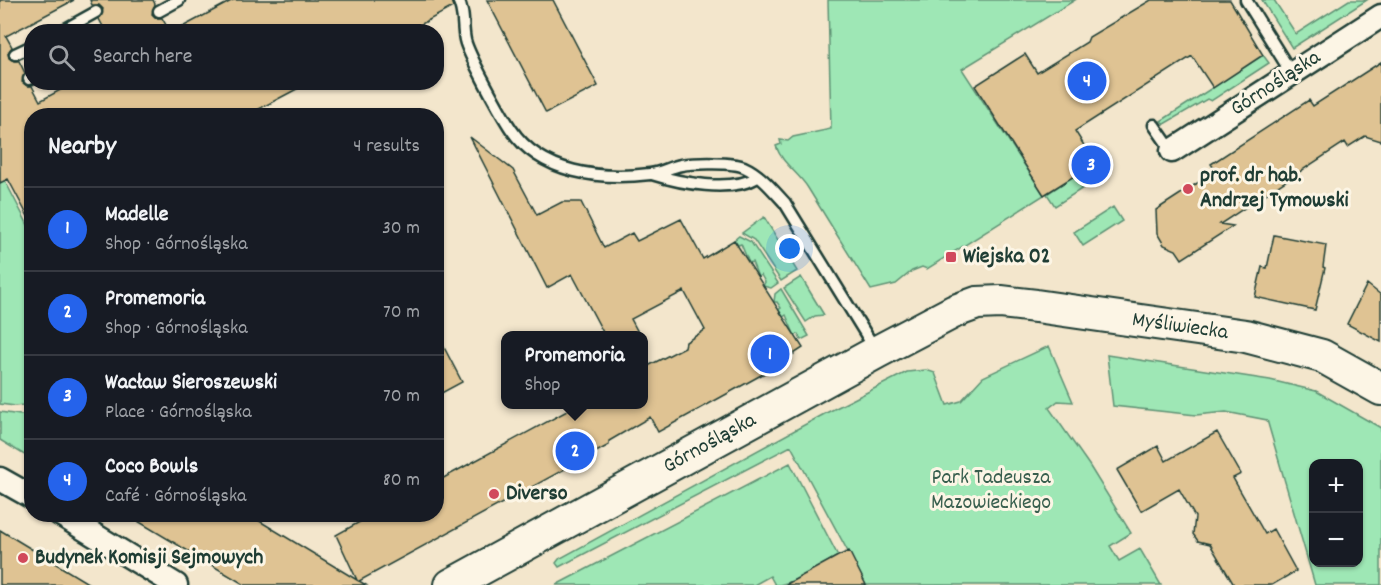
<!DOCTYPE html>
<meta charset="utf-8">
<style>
:root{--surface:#171b24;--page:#20242c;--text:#f1f3f6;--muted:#9ea1a6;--line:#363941;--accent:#2563eb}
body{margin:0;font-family:Dekko,sans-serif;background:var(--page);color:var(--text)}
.controls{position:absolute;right:18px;bottom:18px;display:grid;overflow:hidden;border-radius:12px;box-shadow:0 2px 4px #0004}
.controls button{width:54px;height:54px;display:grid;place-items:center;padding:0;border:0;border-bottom:2px solid var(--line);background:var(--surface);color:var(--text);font:30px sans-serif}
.you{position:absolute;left:790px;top:249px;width:21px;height:21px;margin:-15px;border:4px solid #fff;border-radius:50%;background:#1a73e8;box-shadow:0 0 0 9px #1a73e833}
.badge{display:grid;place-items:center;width:39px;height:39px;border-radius:50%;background:var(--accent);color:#fff;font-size:20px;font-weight:700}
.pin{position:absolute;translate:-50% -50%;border:3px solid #fff;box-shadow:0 2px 6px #0006}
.popup{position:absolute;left:501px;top:331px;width:147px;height:78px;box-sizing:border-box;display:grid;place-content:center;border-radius:12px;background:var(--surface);filter:drop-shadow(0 2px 4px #0005);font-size:20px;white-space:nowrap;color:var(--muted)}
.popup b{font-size:22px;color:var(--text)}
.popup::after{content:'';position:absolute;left:50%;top:100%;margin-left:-12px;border:12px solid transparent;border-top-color:var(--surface)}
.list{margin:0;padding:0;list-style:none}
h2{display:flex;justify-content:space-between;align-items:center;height:78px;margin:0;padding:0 24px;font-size:26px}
h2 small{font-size:20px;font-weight:400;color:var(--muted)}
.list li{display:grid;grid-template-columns:39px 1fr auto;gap:18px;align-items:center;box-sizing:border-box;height:84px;padding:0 24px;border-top:2px solid var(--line)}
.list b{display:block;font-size:22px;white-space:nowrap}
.list p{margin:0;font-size:20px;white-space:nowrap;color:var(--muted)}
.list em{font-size:20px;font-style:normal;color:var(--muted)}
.icon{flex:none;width:33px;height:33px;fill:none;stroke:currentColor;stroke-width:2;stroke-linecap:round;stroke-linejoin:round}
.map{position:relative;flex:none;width:1381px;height:585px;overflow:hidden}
.search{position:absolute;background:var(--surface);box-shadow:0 2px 4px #0004;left:24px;top:24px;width:420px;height:66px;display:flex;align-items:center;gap:15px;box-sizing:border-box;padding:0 21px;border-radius:24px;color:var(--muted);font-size:22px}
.panel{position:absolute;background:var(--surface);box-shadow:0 2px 4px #0004;left:24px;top:108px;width:420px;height:414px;border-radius:24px}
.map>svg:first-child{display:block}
.green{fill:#9ee7b5;stroke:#5e9274;stroke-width:1.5;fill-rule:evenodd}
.building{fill:#dfc393;stroke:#1f3d34;stroke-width:1.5}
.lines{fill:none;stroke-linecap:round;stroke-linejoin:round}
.lane-casing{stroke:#1f3d34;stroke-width:15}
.street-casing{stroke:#1f3d34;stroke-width:27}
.secondary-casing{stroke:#1f3d34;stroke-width:36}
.lane{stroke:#fcf5e5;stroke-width:10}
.street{stroke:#fcf5e5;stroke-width:22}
.secondary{stroke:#fcf5e5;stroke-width:32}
.poi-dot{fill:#d1495b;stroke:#fcf5e5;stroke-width:2}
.labels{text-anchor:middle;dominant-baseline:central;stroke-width:6;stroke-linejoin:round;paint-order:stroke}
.street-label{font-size:22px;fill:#1f3d34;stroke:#fcf5e5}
.poi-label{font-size:22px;font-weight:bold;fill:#1f3d34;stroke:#fcf5e5;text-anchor:start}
.park-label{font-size:22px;fill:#385f4e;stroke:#fcf5e5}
</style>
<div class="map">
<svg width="1381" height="585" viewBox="0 0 1381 585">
<rect width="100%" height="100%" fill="#f3e6cc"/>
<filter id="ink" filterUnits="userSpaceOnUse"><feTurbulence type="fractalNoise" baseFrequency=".0167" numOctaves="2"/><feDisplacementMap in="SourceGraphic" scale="12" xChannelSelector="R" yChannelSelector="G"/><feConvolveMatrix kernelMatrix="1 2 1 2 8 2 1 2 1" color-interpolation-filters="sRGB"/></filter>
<g filter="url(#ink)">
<path class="green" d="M 828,0 L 1075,0 L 962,69 L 1044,195 L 927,269 L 922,267 L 912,271 L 896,284 L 871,290 L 808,188 C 798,172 782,164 776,146 L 781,144 L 780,140 L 788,141 L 793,137 L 831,129 Z
M 1262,0 L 1274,0 L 1296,34 L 1349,0 L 1367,0 L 1292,48 Z
M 1263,55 L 1269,63 L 1211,101 L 1207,99 L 1164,124 L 1161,121 Z
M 1086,168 L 1094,181 L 1055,206 L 1047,194 Z
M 0,171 L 31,231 L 32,404 L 15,406 L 0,404 Z
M 1113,207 L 1122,221 L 1083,246 L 1074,232 Z
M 764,217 L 797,271 L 781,281 L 754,240 L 742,233 Z
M 739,236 L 751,242 L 778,283 L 771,288 L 763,286 L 765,282 L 761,275 L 758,277 L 752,262 L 749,263 L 741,244 L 738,245 L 734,240 Z
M 801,277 L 824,315 L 815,316 L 806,322 L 784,288 Z
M 781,289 L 809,336 L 801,340 L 798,334 L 795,336 L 786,315 L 783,317 L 778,310 L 781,308 L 777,302 L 774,302 L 775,294 Z
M 1049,346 L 1073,402 L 1058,401 L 1049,408 L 1089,465 L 1131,533 L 1110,546 L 1119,561 L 1140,549 L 1161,585 L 866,585 L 791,446 L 559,567 L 556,563 L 559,559 L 828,412 L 907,372 L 926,370 L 935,373 L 947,405 L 961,401 L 983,377 Z
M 1107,355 L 1270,380 L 1316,391 L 1381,428 L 1381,585 L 1315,585 L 1267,420 L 1226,412 L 1196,415 L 1113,406 ZM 1314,464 L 1358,464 L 1358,562 L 1314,562 Z
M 0,412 L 20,415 L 31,414 L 31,459 L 0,440 Z
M 790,463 L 838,556 C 822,565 792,585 775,585 L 770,576 L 754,585 L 556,585 Z"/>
<path class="building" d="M 0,0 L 74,0 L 6,36 L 12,47 L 8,53 L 9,58 L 14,61 L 19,61 L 25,73 L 22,82 L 27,86 L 32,86 L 40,101 L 75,82 L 310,82 L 246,116 L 32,116 L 32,224 L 8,179 L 0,183 Z
M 90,0 L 153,0 L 155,4 L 152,14 L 156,18 L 162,18 L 170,32 L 106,32 L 99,19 L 103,9 L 99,5 L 92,5 Z
M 233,0 L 451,0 L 453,7 L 407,32 L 173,32 Z
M 487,0 L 553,0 L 598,86 L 546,113 Z
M 1151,0 L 1230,0 L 1263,55 L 1213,88 L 1192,56 L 1075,131 L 1095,163 L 1044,195 L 975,86 L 1025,54 L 1037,73 L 1087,42 L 1089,37 Z
M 1381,62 L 1381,141 L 1365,136 L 1348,147 L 1345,142 L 1220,224 L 1233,226 L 1182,259 L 1176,250 L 1164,245 L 1157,233 L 1156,210 L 1216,171 L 1211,164 L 1309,100 L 1313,106 Z
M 470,137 L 513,170 L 537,215 L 562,202 L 581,202 L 604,248 L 632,233 L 637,241 L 681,219 L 703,259 L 734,240 L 803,348 L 763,374 L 658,432 L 650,417 L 609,441 L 609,445 L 359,581 L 366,585 L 245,585 L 126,514 L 248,514 L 357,580 L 336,535 L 374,514 L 436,514 L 436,482 L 578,405 L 644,405 L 644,368 L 685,347 L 686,342 L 705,330 L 684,291 L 631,319 L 640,336 L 605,336 L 572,274 L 547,288 Z
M 1274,235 L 1326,245 L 1323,267 L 1325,268 L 1315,310 L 1255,297 L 1262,267 L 1267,268 Z
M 1367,284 L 1381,295 L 1381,342 L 1347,324 Z
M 436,332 L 462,382 L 436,396 Z
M 1217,432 L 1241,474 L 1233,478 L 1265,534 L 1273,529 L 1296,571 L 1272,585 L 1234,585 L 1210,544 L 1198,541 L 1193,534 L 1195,517 L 1179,489 L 1141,511 L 1117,470 L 1158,446 L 1166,461 Z
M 0,530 L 91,585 L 0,585 Z
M 849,551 L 866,585 L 785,585 L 838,556 Z"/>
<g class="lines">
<g class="lane-casing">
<path id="lane" d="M 458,0 C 465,13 462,26 465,40 C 468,54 501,114 511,129 C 541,174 601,180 650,174 C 661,173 670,167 681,165 C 693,163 734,162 744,167 C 760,174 773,190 785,203 L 875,349
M 1246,0 L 1292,74
M 159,11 L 179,0
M 60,32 L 96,12
M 15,54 L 32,46
M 29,79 L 32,78
M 1154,125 L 1172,151
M 652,174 C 680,183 731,193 758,177"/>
</g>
<g class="street-casing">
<path id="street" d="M 1172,151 L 1381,16
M 0,479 L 32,497
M 60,514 L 176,585"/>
</g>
<g class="secondary-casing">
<path id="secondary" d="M 451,585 L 877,352 L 955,311 L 977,303 L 1001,302 L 1036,306 L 1246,336 L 1322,356 L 1381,389"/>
</g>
<use href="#lane" class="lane"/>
<use href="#street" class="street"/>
<use href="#secondary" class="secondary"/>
</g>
</g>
<g class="poi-dot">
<circle cx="1188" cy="189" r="6"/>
<rect x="945" y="251" width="12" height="12" rx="3"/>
<circle cx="494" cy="494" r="6"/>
<circle cx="23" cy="558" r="6"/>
</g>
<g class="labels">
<g class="street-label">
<text transform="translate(1276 84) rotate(-33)">Górnośląska</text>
<text transform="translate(1180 327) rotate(8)">Myśliwiecka</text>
<text transform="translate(710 444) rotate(-29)">Górnośląska</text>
</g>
<g class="poi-label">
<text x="1200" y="176">prof. dr hab.<tspan x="1200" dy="25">Andrzej Tymowski</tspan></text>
<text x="963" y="257">Wiejska 02</text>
<text x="506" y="494">Diverso</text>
<text x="35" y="558">Budynek Komisji Sejmowych</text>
</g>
<g class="park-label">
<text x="991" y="478">Park Tadeusza<tspan x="991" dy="25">Mazowieckiego</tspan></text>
</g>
</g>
</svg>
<div class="controls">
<button>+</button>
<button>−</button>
</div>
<div class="you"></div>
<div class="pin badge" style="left:770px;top:354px">1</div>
<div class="pin badge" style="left:575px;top:451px">2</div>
<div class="popup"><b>Promemoria</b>Shop</div>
<div class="pin badge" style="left:1091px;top:165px">3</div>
<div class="pin badge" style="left:1087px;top:81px">4</div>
<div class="search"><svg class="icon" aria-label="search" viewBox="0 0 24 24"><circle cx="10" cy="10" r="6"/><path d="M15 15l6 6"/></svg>Search here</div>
<section class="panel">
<h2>Nearby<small>4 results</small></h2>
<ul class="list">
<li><span class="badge">1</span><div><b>Madelle</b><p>Shop · Górnośląska</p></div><em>30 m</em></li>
<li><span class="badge">2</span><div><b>Promemoria</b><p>Shop · Górnośląska</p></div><em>70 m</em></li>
<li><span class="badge">3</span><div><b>Wacław Sieroszewski</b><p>Place · Górnośląska</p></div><em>70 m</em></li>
<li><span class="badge">4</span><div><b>Coco Bowls</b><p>Café · Górnośląska</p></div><em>80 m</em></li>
</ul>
</section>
</div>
